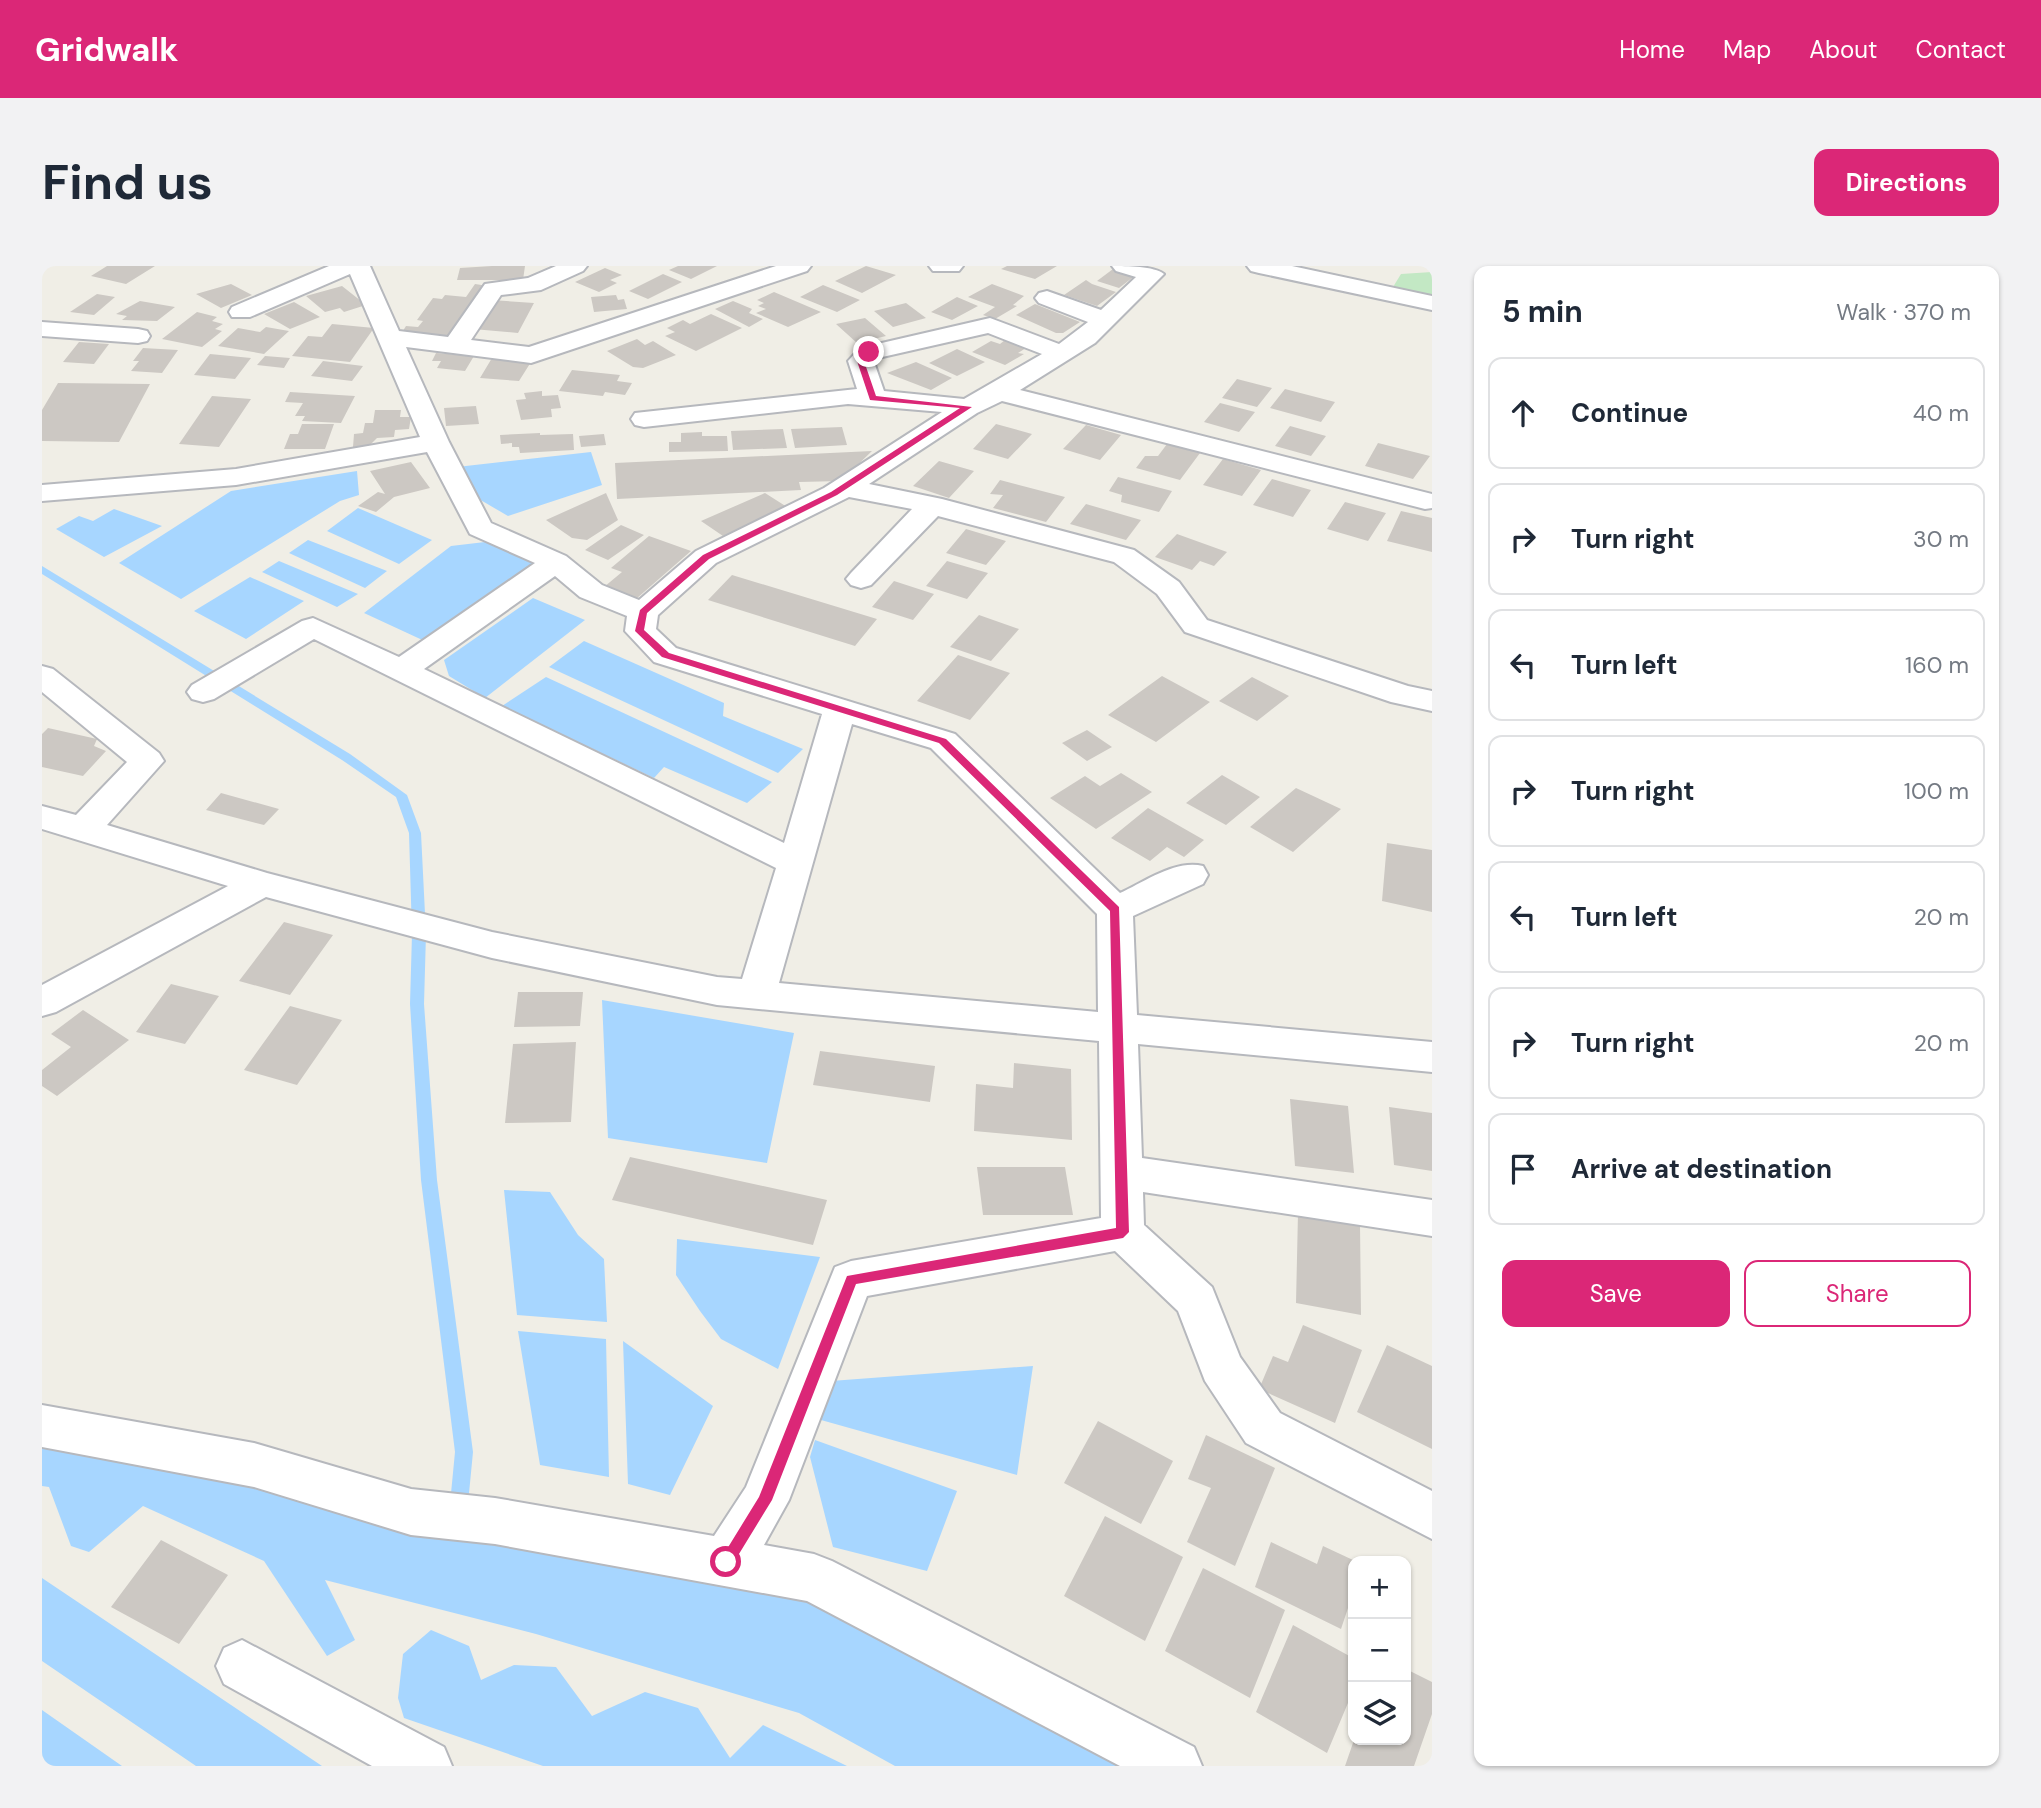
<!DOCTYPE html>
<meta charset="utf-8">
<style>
:root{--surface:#fff;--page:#f2f2f3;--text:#1f2937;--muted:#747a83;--line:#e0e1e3;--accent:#db2777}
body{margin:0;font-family:"DM Sans",sans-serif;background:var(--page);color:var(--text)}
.controls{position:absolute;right:21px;bottom:21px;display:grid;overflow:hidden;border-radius:14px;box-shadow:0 2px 5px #0004}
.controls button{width:63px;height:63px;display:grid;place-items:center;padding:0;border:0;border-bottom:2px solid var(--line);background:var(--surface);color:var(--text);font:35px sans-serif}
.stop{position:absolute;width:21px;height:21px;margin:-16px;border:5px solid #db2777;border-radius:50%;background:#fff}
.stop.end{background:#db2777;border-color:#fff;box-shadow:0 2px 7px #0008}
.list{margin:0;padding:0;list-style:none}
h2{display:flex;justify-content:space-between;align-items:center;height:91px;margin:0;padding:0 28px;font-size:30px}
h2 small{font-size:23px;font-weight:400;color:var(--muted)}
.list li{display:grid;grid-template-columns:46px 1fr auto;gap:21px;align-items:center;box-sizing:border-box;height:112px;margin:0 14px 14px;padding:0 14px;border:2px solid var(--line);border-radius:14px}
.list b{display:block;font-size:26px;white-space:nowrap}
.list em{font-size:23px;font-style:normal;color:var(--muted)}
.actions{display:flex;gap:14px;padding:21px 28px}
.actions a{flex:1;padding:16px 0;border:2px solid var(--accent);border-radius:14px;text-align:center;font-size:24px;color:var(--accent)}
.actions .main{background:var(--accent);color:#fff}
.icon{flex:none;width:38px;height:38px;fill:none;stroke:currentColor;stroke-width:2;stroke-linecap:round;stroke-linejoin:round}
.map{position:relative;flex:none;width:1390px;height:1500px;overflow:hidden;border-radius:14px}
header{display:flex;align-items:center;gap:42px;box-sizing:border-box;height:98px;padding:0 35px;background:var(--accent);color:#fff}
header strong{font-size:33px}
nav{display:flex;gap:38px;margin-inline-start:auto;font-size:24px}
.intro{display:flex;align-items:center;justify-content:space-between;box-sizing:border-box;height:168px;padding:0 42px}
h1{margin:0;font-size:49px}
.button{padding:18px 32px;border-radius:14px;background:var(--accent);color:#fff;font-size:24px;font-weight:700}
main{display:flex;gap:42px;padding:0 42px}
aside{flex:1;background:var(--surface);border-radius:14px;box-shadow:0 2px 5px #0004}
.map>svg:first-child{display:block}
.green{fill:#c3e8c4}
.water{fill:#a7d6ff}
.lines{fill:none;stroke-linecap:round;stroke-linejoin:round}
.stream{fill:#a7d6ff;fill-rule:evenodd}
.building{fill:#ccc8c3}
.minor-casing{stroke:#b6b8bd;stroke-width:4}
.minor{fill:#fff;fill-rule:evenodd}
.route{fill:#db2777}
</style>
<header>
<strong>Gridwalk</strong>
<nav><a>Home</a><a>Map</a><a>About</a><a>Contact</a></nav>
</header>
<div class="intro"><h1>Find us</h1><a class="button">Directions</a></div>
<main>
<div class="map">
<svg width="1390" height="1500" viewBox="0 0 1390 1500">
<rect width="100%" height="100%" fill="#f0eee6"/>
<path class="green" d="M 1390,6 L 1390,30 L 1351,21 L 1359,8 Z"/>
<path class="water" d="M 549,186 L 560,219 L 466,250 L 430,229 L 415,201 Z
M 315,205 L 317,229 L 298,235 L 139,333 L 77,297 L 189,225 Z
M 316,242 L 390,274 L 357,298 L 285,265 Z
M 72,243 L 120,260 L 62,291 L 14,263 L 37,250 L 51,255 Z
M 266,274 L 345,305 L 323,322 L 247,287 Z
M 443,276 L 497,299 L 389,378 L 322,347 L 409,280 Z
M 237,295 L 316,328 L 295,341 L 220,306 Z
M 208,311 L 262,335 L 204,373 L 152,345 Z
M 491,332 L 543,354 L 443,432 L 407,410 L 402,394 Z
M 542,375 L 682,437 L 681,450 L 761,483 L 736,507 L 507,401 Z
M 504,411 L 730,516 L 705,537 L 622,501 L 612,512 L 460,440 Z
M 560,734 L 752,767 L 725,897 L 566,872 Z
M 462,924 L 508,926 L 536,969 L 562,993 L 565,1056 L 475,1049 Z
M 635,973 L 778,991 L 736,1103 L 679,1073 L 658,1045 L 634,1009 Z
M 476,1065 L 564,1073 L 567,1211 L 498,1199 Z
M 581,1075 L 671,1140 L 628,1229 L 586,1218 Z
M 991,1100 L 975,1209 L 779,1154 L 789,1115 Z
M 0,1171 L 772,1326 L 1093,1500 L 853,1500 L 757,1447 L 494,1368 L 283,1314 L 313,1374 L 285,1390 L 222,1295 L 101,1240 L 47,1286 L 29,1280 L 7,1221 L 0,1220 Z
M 773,1174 L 915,1225 L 885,1305 L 791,1281 L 768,1191 Z
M 0,1312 L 280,1500 L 154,1500 L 0,1395 Z
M 389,1364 L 427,1380 L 439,1414 L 472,1399 L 514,1401 L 550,1450 L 603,1426 L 656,1442 L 688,1492 L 721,1459 L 805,1500 L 501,1500 L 362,1452 L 356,1432 L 361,1388 Z
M 0,1444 L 80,1500 L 0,1500 Z"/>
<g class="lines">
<path class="stream" d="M 0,300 L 308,488 L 365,529 L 379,567 L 384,668 L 382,738 L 395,914 L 431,1186 L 425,1248 L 422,1254 L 416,1256 L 410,1254 L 407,1248 L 413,1186 L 379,914 L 368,738 L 370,668 L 367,567 L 354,531 L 300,494 L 0,308 Z"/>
</g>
<path class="building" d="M 65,0 L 113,0 L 84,18 L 49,10 Z
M 450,0 L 483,0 L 481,14 L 415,14 L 418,2 Z
M 636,0 L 675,0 L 649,13 L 627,4 Z
M 824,0 L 854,9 L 820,27 L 793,15 Z
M 965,0 L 1015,0 L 993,13 L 959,3 Z
M 563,2 L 580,9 L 568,14 L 575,17 L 557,26 L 533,16 Z
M 1071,3 L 1094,9 L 1077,22 L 1055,15 Z
M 621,8 L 640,16 L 606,33 L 587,25 Z
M 1044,14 L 1050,18 L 1074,26 L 1055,40 L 1022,29 Z
M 189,18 L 210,29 L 179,42 L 154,28 Z
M 433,18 L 446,20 L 410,73 L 359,68 L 364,60 L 376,61 L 381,55 L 375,54 L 391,32 L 400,33 L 403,29 L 424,31 Z
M 950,18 L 982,30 L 971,39 L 975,40 L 953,53 L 941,49 L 953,41 L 926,31 Z
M 781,19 L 818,34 L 795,46 L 758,31 Z
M 300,20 L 324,39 L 302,46 L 298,42 L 283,46 L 264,30 Z
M 732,26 L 779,46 L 746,61 L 714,47 L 724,43 L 716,40 L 722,37 L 715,34 Z
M 55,28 L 73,31 L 52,49 L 28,46 Z
M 574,29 L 576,34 L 582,33 L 585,43 L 552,46 L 549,31 Z
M 915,31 L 936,40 L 910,54 L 889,46 Z
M 449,34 L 492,37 L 476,67 L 431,63 Z
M 98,35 L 133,41 L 115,55 L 80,54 L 85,50 L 74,48 Z
M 691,35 L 710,43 L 707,47 L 721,53 L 707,61 L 673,43 Z
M 252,36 L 278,51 L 248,63 L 222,48 Z
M 864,37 L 884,52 L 851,61 L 832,45 Z
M 993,38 L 1038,56 L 1021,67 L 1014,67 L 974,49 Z
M 155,46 L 175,51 L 170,55 L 181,58 L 173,63 L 180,65 L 160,81 L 120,73 Z
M 669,48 L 700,62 L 654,85 L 623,70 L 633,66 L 625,62 L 641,54 L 648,58 Z
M 823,52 L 844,70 L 815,77 L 794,58 Z
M 290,58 L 332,62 L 308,96 L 250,90 L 266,70 L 280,71 Z
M 224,61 L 247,65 L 222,88 L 176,80 L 196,62 L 218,66 Z
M 595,73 L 603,79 L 611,75 L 634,89 L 601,102 L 591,101 L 565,85 Z
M 963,74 L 984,82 L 976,87 L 982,88 L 963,99 L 930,86 L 949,75 L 958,78 Z
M 37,76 L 67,78 L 52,98 L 21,96 Z
M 101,82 L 136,84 L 120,107 L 89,105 L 97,95 L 91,95 Z
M 915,83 L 943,96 L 915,110 L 887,97 Z
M 394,87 L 432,90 L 423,105 L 395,102 L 399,95 L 390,95 Z
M 168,88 L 209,92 L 193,113 L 152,109 Z
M 223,90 L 248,92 L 242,102 L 215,99 Z
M 450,92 L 489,96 L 477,115 L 438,112 Z
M 281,95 L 321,100 L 310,115 L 269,110 Z
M 874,96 L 910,112 L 889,124 L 845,107 Z
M 530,104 L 578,109 L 575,115 L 590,117 L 583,129 L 563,126 L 561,130 L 517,125 Z
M 1195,113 L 1230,122 L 1215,141 L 1180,132 Z
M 16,117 L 108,118 L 77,176 L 0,175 L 0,144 Z
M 1243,123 L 1293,136 L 1279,156 L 1228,142 Z
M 500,125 L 500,130 L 516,129 L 519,142 L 509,143 L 510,151 L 479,154 L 474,134 L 484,133 L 482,127 Z
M 248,126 L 313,130 L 299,157 L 260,155 L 263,150 L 253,150 L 261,137 L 243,136 Z
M 170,130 L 209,133 L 177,181 L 137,178 Z
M 1178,137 L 1213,146 L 1197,166 L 1162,156 Z
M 434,140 L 437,158 L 404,160 L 402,142 Z
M 333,144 L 359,144 L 358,151 L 369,151 L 367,163 L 353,164 L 352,171 L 335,172 L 327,180 L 311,181 L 312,168 L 321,167 L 323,157 L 331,157 Z
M 260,158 L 292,158 L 283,183 L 242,183 L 248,168 L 256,168 Z
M 954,158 L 990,168 L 966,193 L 931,183 Z
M 1044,159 L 1079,169 L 1058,194 L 1021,183 Z
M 1248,160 L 1284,170 L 1269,190 L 1233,180 Z
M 800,161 L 805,179 L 753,182 L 749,163 Z
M 741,163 L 745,182 L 691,184 L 689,165 Z
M 660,166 L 660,170 L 685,170 L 686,185 L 627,186 L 627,176 L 639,176 L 639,167 Z
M 498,167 L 498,169 L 531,168 L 532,184 L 478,187 L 477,181 L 470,181 L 470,177 L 459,178 L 458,169 Z
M 562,168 L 564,179 L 539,181 L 537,170 Z
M 1336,177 L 1388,190 L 1371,213 L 1323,200 Z
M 1125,178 L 1158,187 L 1138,214 L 1094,202 L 1103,190 L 1116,190 Z
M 830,185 L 799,215 L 757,216 L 759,224 L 575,233 L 573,197 Z
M 1181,193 L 1219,204 L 1200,230 L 1161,219 Z
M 897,195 L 932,205 L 907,232 L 871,220 Z
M 369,196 L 388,222 L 352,231 L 334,246 L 316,240 L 336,226 L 343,228 L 328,205 Z
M 1076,211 L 1130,225 L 1117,246 L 1079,236 L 1080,229 L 1067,225 Z
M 1230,213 L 1269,224 L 1251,251 L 1211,239 Z
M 958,214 L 1023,231 L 1004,256 L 951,242 L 961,229 L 948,228 Z
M 564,227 L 576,254 L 545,274 L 530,272 L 504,254 Z
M 723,227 L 745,241 L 681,270 L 659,255 Z
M 1303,236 L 1344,247 L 1326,275 L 1285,263 Z
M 1044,238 L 1099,254 L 1084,274 L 1028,258 Z
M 1359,245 L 1390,252 L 1390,286 L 1345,275 Z
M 579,259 L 602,269 L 566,294 L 543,284 Z
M 924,263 L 964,275 L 944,299 L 904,287 Z
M 1135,268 L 1185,286 L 1172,300 L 1158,295 L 1150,304 L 1113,291 Z
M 607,270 L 649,285 L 594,333 L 562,321 L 580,306 L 569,302 Z
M 905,295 L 946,307 L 925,333 L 884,320 Z
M 690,309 L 835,353 L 813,380 L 666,334 Z
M 852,315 L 892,328 L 871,354 L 830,341 Z
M 937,349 L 977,363 L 949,395 L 908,381 Z
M 916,389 L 968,407 L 928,454 L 875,435 Z
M 1120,410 L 1168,436 L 1114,476 L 1066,449 Z
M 1210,411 L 1247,430 L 1215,455 L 1177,435 Z
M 6,462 L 55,473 L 52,480 L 64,485 L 41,510 L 0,501 L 0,468 Z
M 1045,464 L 1070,481 L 1045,495 L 1020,477 Z
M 1079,507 L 1110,526 L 1054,563 L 1008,532 L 1043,510 L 1058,520 Z
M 1180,509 L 1218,531 L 1184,559 L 1144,537 Z
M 1254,522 L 1299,543 L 1251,586 L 1208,561 Z
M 179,527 L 237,543 L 222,559 L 164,544 Z
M 1106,542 L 1162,574 L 1142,591 L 1125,581 L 1108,595 L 1069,572 Z
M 1345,577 L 1390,584 L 1390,646 L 1340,635 Z
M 242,656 L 291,669 L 248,729 L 197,715 Z
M 129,718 L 177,730 L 143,778 L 94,766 Z
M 476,726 L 541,726 L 538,760 L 472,761 Z
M 248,740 L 300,754 L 255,819 L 202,804 Z
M 41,744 L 87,774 L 15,830 L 0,820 L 0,804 L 29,781 L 9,768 Z
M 534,776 L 529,856 L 463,857 L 471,778 Z
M 778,785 L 893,800 L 888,836 L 771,819 Z
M 972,797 L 1029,803 L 1030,874 L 932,865 L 934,818 L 971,822 Z
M 1248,833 L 1306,840 L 1312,907 L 1253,900 Z
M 1347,841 L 1390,847 L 1390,905 L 1352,899 Z
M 588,891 L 785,934 L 771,979 L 570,934 Z
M 935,901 L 1023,901 L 1031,949 L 941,949 Z
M 1256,947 L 1318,958 L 1319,1049 L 1254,1037 Z
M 1261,1059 L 1320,1084 L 1293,1157 L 1217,1123 L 1231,1090 L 1246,1096 Z
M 1345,1079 L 1390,1100 L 1390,1183 L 1315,1146 Z
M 1056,1155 L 1131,1195 L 1099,1258 L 1022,1217 Z
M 1164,1169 L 1233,1202 L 1193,1300 L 1145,1276 L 1169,1222 L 1146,1213 Z
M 1063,1250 L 1141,1291 L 1103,1375 L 1022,1330 Z
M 119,1274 L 186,1309 L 137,1378 L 69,1341 Z
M 1229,1276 L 1275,1298 L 1281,1280 L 1311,1294 L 1311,1327 L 1299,1363 L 1213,1321 Z
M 1161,1302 L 1243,1344 L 1208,1432 L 1123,1385 Z
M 1251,1359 L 1311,1392 L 1311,1425 L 1285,1487 L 1214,1446 Z
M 1364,1403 L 1390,1416 L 1390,1448 L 1372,1500 L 1303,1500 L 1312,1474 L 1364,1474 Z"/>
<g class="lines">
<g class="minor-casing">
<path id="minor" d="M 287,0 L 328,0 L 357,65 L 406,71 L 443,18 L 486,12 L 514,0 L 545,0 L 541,5 L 499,24 L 459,29 L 429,74 L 487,81 L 734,0 L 769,0 L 765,5 L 489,97 L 364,81 L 407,176 L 449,257 L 524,290 L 560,319 L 597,334 L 654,285 L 782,222 L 900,146 L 806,138 L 602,161 L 593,159 L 589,153 L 593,147 L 815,123 L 806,95 L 818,82 L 948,52 L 1017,78 L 1046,56 L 997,37 L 993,32 L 997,27 L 1005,25 L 1059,44 L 1094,11 L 1074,5 L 1070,0 C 1085,0 1112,0 1122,8 L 1053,77 L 978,124 L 1390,228 L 1390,242 L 1383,243 L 960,135 L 935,147 L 827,218 L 900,233 L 1092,284 L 1137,316 L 1165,354 L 1366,420 L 1390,425 L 1390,445 L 1349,436 L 1143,366 L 1115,328 L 1072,296 L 896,250 L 829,319 L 819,322 L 809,319 L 804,313 L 809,307 L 870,243 L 807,231 L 674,297 L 616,349 L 614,363 L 634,382 L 913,468 L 1078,627 C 1102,616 1134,593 1161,600 L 1166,609 L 1161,618 L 1091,650 L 1095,749 L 1390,776 L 1390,806 L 1096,778 L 1100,892 L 1390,934 L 1390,970 L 1101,926 L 1102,959 L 1170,1021 L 1198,1091 L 1238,1147 L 1390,1225 L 1390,1273 L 1204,1177 L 1163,1115 L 1136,1045 L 1073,985 L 825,1030 L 747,1234 L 722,1279 L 772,1288 L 790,1295 L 1152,1481 L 1160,1500 L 1078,1500 L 765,1335 L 453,1278 L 369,1269 L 212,1221 L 0,1181 L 0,1139 L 212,1177 L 369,1223 L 453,1232 L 672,1270 L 704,1221 L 793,1001 L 809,995 L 1059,952 L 1057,775 L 675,739 L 450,692 L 224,631 L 14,746 L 0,750 L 0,719 L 186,620 L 0,563 L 0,540 L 34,549 L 85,496 L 0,426 L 0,400 L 11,403 L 117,487 L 122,495 L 65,559 L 225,607 L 450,666 L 675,711 L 700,713 L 734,602 L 272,373 L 172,433 L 161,436 L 150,433 L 145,426 L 150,419 L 260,355 L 271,352 L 357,391 L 493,297 L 428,268 L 385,186 L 194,219 L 0,235 L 0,219 L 194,203 L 378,171 L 308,8 L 208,51 L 190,51 L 187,46 L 190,41 ZM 946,67 L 1000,88 L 922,133 L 842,125 L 832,96 L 836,92 ZM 513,310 L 538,331 L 585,350 L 583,365 L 612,396 L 780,448 L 742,577 L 382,403 ZM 810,458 L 889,482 L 1055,648 L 1056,746 L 737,717 Z
M 887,0 L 921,0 L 917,5 L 891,5 Z
M 1205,0 L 1250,0 L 1390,30 L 1390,44 L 1217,7 L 1209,5 Z
M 0,56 L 96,63 L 105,65 L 108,70 L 105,75 L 96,77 L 0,70 Z
M 200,1374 L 402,1481 L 410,1500 L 330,1500 L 182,1418 L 174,1400 L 182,1382 Z"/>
</g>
<use href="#minor" class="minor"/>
</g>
<path class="route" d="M 827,84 L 831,86 L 822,95 L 834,130 L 930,141 L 795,229 L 667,293 L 605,347 L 602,364 L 627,387 L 904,473 L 1077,641 L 1087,966 L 1081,972 L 814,1018 L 730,1234 L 689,1301 L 684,1303 L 677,1296 L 717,1231 L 805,1010 L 1074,962 L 1068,645 L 897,477 L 620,391 L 593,365 L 598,344 L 661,289 L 789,226 L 918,142 L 828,134 L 815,95 Z"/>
</svg>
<div class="controls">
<button>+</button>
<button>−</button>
<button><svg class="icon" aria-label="layers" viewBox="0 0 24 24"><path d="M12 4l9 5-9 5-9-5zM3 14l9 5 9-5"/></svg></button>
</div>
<div class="stop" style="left:684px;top:1296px"></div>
<div class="stop end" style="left:827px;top:86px"></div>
</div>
<aside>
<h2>5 min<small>Walk · 370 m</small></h2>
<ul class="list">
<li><svg class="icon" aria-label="ahead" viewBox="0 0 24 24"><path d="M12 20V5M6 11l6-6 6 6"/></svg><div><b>Continue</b></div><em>40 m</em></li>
<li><svg class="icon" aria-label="right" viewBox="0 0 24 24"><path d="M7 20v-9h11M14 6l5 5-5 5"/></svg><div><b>Turn right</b></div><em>30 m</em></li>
<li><svg class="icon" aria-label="left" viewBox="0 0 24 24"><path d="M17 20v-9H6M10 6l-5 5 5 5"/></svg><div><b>Turn left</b></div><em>160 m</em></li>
<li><svg class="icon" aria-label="right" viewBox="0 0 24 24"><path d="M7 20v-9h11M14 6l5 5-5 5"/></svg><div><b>Turn right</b></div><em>100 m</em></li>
<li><svg class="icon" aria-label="left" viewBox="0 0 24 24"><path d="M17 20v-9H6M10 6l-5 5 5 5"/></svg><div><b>Turn left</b></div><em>20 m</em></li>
<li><svg class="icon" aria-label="right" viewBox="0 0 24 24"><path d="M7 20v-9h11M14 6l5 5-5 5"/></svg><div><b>Turn right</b></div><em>20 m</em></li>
<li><svg class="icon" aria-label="arrive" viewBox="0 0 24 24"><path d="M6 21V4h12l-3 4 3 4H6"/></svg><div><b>Arrive at destination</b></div></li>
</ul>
<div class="actions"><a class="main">Save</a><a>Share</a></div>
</aside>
</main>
